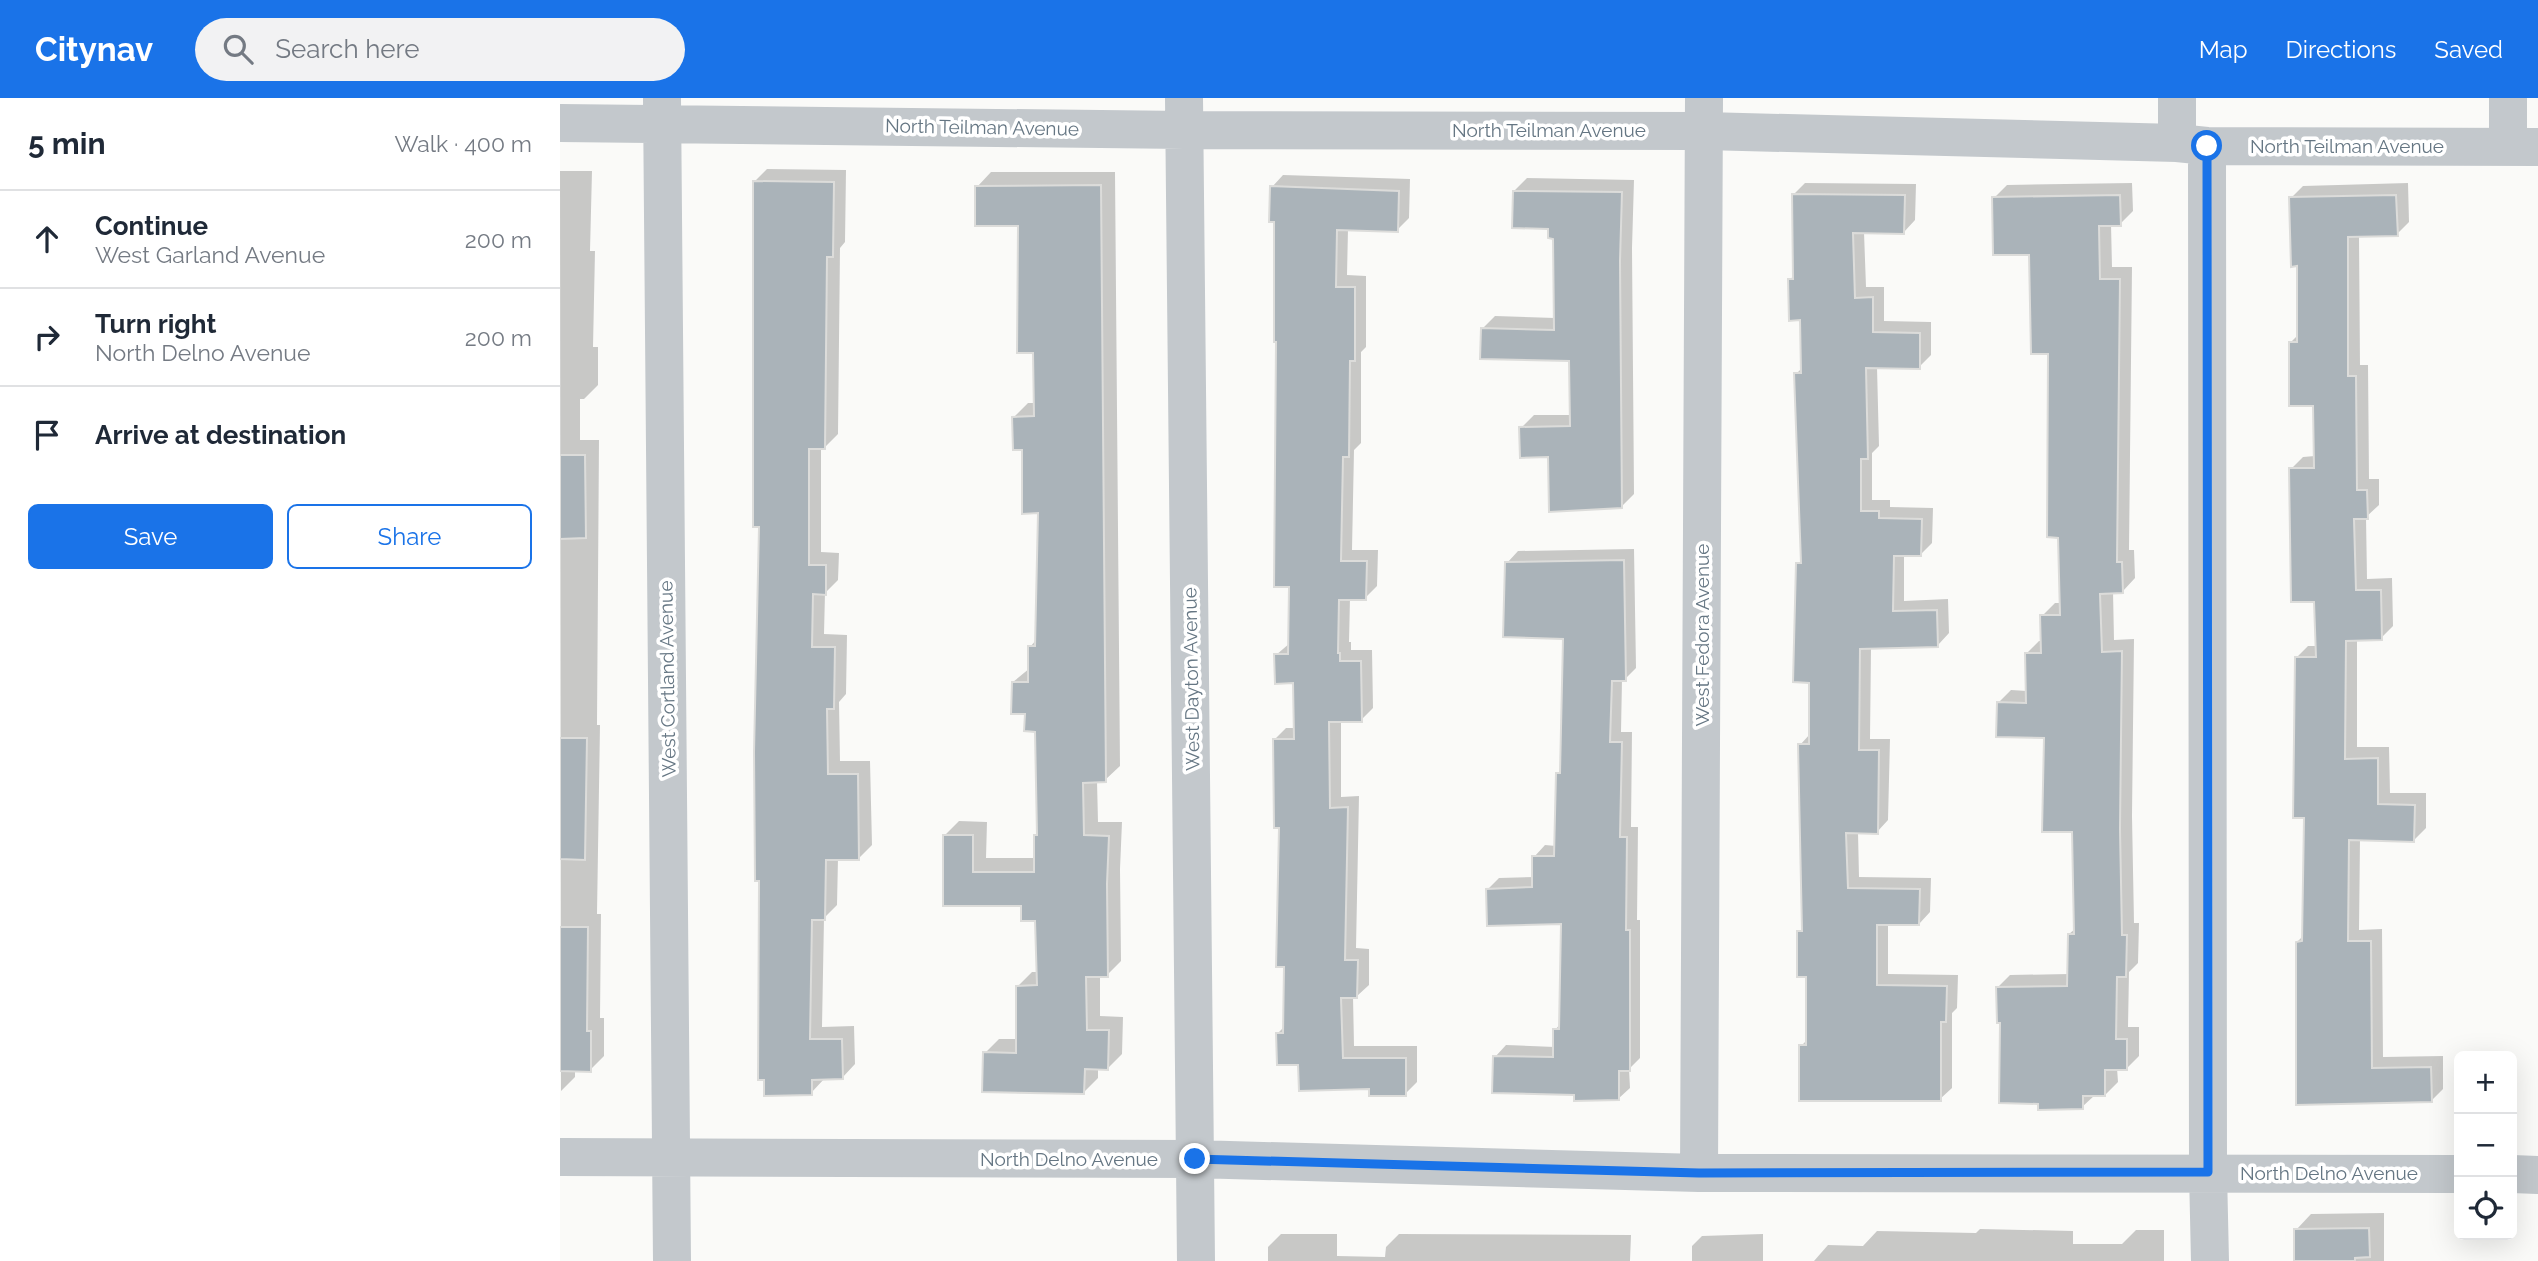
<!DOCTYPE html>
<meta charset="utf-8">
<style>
:root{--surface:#fff;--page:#f2f2f3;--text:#1f2937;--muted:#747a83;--line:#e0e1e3;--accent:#1a73e8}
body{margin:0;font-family:Raleway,sans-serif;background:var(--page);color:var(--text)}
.controls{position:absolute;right:21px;bottom:21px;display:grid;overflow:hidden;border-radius:10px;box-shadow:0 7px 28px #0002}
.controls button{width:63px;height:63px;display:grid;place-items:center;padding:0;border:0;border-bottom:2px solid var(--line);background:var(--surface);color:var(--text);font:35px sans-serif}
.stop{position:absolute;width:21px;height:21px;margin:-16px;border:5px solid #1a73e8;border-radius:50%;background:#fff}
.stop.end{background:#1a73e8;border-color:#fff;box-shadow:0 2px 7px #0008}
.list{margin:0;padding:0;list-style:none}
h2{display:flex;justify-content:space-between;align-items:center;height:91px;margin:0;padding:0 28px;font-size:30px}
h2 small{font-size:23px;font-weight:400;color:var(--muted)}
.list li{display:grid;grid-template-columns:46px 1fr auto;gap:21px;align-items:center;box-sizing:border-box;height:98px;padding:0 28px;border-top:2px solid var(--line)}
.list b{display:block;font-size:26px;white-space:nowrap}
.list p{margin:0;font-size:23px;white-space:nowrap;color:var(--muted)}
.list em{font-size:23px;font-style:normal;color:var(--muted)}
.actions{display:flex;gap:14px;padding:21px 28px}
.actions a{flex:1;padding:16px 0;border:2px solid var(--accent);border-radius:10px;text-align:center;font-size:24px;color:var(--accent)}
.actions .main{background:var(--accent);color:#fff}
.icon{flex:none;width:38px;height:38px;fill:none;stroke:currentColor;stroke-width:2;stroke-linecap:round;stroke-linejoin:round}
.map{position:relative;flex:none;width:1978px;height:1163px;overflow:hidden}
header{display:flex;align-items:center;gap:42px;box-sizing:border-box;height:98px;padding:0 35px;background:var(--accent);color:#fff}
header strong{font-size:33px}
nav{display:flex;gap:38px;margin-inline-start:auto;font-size:24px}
.search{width:490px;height:63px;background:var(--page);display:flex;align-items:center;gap:18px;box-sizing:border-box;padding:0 24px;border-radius:38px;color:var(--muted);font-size:26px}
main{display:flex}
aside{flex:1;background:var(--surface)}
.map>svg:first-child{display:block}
.shadow{fill:#0003}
.building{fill:#aab3b9;stroke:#dcdcda;stroke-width:2}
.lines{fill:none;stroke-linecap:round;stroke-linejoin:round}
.street{stroke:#c3c8cc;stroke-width:38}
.route{stroke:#1a73e8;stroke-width:9}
.labels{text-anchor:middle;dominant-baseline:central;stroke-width:7;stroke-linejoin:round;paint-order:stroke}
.street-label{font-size:19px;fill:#657683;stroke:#fff}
</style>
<header>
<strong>Citynav</strong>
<div class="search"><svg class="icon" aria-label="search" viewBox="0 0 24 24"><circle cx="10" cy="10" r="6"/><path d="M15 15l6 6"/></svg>Search here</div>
<nav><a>Map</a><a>Directions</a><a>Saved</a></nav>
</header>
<main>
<aside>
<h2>5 min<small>Walk · 400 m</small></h2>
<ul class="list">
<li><svg class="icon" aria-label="ahead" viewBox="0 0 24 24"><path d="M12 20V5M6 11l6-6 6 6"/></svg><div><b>Continue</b><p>West Garland Avenue</p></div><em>200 m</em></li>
<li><svg class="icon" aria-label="right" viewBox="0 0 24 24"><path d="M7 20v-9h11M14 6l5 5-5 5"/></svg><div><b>Turn right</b><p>North Delno Avenue</p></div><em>200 m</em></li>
<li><svg class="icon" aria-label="arrive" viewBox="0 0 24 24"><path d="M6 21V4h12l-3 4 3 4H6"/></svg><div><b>Arrive at destination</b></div></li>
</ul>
<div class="actions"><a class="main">Save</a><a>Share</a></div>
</aside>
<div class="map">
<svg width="1978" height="1163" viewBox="0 0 1978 1163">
<rect width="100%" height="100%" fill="#fafaf8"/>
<path class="shadow" d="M 207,71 L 286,72 L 285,144 L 280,150 L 278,336 L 265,349 L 261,349 L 261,454 L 279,455 L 278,482 L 265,495 L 264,536 L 287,537 L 286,596 L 279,604 L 280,663 L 310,663 L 312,747 L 299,760 L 278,760 L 277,807 L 264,820 L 262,929 L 294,928 L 295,966 L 282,980 L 265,980 L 251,995 L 200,427 L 194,84 Z
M 0,73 L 32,73 L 30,153 L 35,153 L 33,249 L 38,249 L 38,287 L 24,301 L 20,301 L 20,342 L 39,342 L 37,627 L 40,627 L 37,816 L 41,816 L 40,920 L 44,920 L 44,958 L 30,972 L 15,972 L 15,979 L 1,993 Z
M 431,74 L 555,74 L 560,668 L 545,682 L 537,683 L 538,724 L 562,724 L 560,771 L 561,863 L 547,877 L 540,877 L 540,918 L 563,919 L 562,956 L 548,970 L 538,970 L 538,980 L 524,994 L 425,955 L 439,941 L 458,941 L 458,888 L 472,874 L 478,874 L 477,822 L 462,807 L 385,807 L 385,737 L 399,723 L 427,724 L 426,760 L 476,760 L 476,738 L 479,735 L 477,632 L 453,584 L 470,570 L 470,549 L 477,541 L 480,414 L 454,319 L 468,305 L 476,305 L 475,253 L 460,126 L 417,89 Z
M 723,77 L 850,81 L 849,120 L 837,132 L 788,131 L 787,177 L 806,178 L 806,249 L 801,254 L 801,345 L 794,352 L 792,452 L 818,452 L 817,488 L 805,500 L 790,500 L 789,544 L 791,544 L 791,552 L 812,552 L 813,610 L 801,622 L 781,622 L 781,699 L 799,698 L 796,850 L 809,851 L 809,887 L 797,898 L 793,898 L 794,948 L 857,948 L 857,984 L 845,996 L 811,989 L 740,965 L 717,936 L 725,928 L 726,868 L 721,728 L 714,642 L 726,630 L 736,630 L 735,583 L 716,557 L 730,545 L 730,487 L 717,242 L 716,122 L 712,89 Z
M 967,80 L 1074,82 L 1072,150 L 1074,396 L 1061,409 L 990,357 L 961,330 L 974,317 L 1011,317 L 1010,262 L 922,231 L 935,218 L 995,220 L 995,139 L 990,129 L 954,93 Z
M 1245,85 L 1356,86 L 1355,122 L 1344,134 L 1304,134 L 1306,189 L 1324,189 L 1324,223 L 1371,224 L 1371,257 L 1359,269 L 1317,269 L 1319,348 L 1312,355 L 1312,402 L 1330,402 L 1330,409 L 1373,410 L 1372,445 L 1360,457 L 1344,456 L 1344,503 L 1388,501 L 1389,535 L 1378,547 L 1311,549 L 1310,641 L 1330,641 L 1328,722 L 1317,734 L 1298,734 L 1299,779 L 1371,780 L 1370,814 L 1359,826 L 1328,825 L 1328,876 L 1398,877 L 1397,910 L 1392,915 L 1392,990 L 1380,1001 L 1241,948 L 1248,941 L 1248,877 L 1239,834 L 1244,829 L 1240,647 L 1250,636 L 1251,583 L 1238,466 L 1243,461 L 1236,276 L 1243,269 L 1242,221 L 1229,182 L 1235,177 L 1233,97 Z
M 1572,85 L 1573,113 L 1560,126 L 1551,126 L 1552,169 L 1572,169 L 1569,452 L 1574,452 L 1575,480 L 1563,493 L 1553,493 L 1554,542 L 1574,541 L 1572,718 L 1574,825 L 1579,825 L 1578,865 L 1569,874 L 1568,929 L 1579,929 L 1579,958 L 1567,970 L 1557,970 L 1558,984 L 1545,997 L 1535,997 L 1522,1009 L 1480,1004 L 1442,923 L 1437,890 L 1450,877 L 1509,876 L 1509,836 L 1515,831 L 1513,733 L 1486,638 L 1438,605 L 1451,592 L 1467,593 L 1466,556 L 1479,543 L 1483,543 L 1482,518 L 1495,505 L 1501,505 L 1489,254 L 1471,155 L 1434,100 L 1447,87 Z
M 1848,85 L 1849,124 L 1837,136 L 1799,137 L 1800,267 L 1808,267 L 1809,381 L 1819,381 L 1819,407 L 1806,419 L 1807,481 L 1832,480 L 1833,528 L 1821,540 L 1797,541 L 1797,649 L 1829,649 L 1830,695 L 1866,695 L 1866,730 L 1854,742 L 1800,741 L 1799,832 L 1822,831 L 1823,959 L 1883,958 L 1883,991 L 1871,1003 L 1738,1005 L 1737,844 L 1744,837 L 1746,718 L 1736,560 L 1748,548 L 1757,548 L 1756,502 L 1731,371 L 1743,359 L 1755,358 L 1755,306 L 1731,244 L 1739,236 L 1738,167 L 1731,100 L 1743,88 Z
M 1074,451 L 1076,570 L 1065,581 L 1062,581 L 1061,634 L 1072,634 L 1071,729 L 1078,729 L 1077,822 L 1080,822 L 1080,960 L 1069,971 L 1070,990 L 1058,1001 L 1016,995 L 935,959 L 946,947 L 995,949 L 995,932 L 1001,925 L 1003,824 L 928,791 L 939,780 L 974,779 L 974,759 L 985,747 L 996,748 L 998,676 L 1002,672 L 1005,539 L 947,465 L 958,453 Z
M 1824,1115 L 1824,1163 L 1736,1163 L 1736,1132 L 1751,1116 Z
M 1420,1131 L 1513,1133 L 1513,1146 L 1562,1146 L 1576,1132 L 1604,1132 L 1604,1163 L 1254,1163 L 1268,1147 L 1303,1148 L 1317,1133 L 1416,1135 Z
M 721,1136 L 777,1136 L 777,1158 L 825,1159 L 826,1149 L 839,1136 L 1071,1137 L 1070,1163 L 708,1163 L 708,1149 Z
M 1203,1136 L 1203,1163 L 1132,1163 L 1132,1148 L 1142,1138 Z"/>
<path class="building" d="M 193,83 L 274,84 L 273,159 L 267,159 L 265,351 L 249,351 L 249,467 L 266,467 L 266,497 L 253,496 L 252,549 L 275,549 L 274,611 L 267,611 L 268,676 L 298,676 L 299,762 L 266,762 L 265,822 L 252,822 L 250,941 L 282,941 L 283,981 L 252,982 L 252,997 L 204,998 L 204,982 L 198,982 L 199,783 L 195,783 L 194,654 L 199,429 L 193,429 Z
M 541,87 L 546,684 L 523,685 L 524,737 L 549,738 L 547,786 L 548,879 L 526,879 L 527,932 L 549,932 L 548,972 L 525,971 L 524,996 L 422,994 L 423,954 L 456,955 L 456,888 L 477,887 L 475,823 L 461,823 L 461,808 L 383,808 L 383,737 L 413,737 L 413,774 L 474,774 L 474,737 L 477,737 L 475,634 L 464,633 L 465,616 L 451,616 L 452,584 L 468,584 L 468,548 L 475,548 L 478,415 L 462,416 L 462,352 L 453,352 L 452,319 L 474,318 L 473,255 L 457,255 L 458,128 L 415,128 L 415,88 Z
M 710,88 L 839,93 L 838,134 L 777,132 L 776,189 L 795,189 L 795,263 L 790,263 L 789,359 L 783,359 L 781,463 L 807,463 L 806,502 L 779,502 L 778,555 L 780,555 L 780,563 L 801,563 L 802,624 L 769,624 L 770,710 L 788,709 L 785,862 L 798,862 L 797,900 L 781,900 L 783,960 L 846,960 L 846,998 L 809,998 L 809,991 L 739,993 L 738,967 L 717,967 L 716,935 L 723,935 L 724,869 L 716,869 L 719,730 L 714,730 L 713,641 L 734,641 L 733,585 L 715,586 L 714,556 L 728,556 L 729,489 L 714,489 L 716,244 L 714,244 L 714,124 L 709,124 Z
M 953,93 L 1062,94 L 1060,163 L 1062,410 L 989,414 L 988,359 L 960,360 L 959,329 L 1010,328 L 1009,263 L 920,261 L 921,230 L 994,232 L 993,141 L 988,140 L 988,131 L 952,130 Z
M 1232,96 L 1345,97 L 1344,136 L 1293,135 L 1295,200 L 1313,199 L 1313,234 L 1360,235 L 1360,271 L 1306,270 L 1308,361 L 1301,361 L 1301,413 L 1319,413 L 1319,420 L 1362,421 L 1361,458 L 1334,458 L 1333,513 L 1377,512 L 1378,549 L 1300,551 L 1299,652 L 1319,652 L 1318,736 L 1286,735 L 1288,790 L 1360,791 L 1359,827 L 1317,827 L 1317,887 L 1387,888 L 1386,924 L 1381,924 L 1381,1003 L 1239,1003 L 1239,947 L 1246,947 L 1246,879 L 1237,879 L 1237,833 L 1242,833 L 1238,646 L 1249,646 L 1249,585 L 1233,584 L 1236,465 L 1241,465 L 1234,275 L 1241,275 L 1240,222 L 1229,223 L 1228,181 L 1233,181 Z
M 1560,97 L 1561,128 L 1539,128 L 1540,181 L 1560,181 L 1557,464 L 1562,464 L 1563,495 L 1540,496 L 1542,554 L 1562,553 L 1560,731 L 1562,837 L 1567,837 L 1566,879 L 1557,879 L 1556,941 L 1567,941 L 1567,972 L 1545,972 L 1545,998 L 1523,998 L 1523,1011 L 1478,1012 L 1478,1006 L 1439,1005 L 1440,925 L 1437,925 L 1436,889 L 1507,888 L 1508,836 L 1514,836 L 1512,734 L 1482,734 L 1484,640 L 1436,639 L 1437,604 L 1466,605 L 1465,555 L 1481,555 L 1480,517 L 1500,517 L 1498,440 L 1487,439 L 1488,256 L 1471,256 L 1469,157 L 1433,157 L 1432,99 Z
M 1836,97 L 1838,138 L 1788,139 L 1788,278 L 1796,278 L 1797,392 L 1807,392 L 1808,421 L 1794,421 L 1796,492 L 1821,492 L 1822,542 L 1786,543 L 1785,661 L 1818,660 L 1818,706 L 1855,707 L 1854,744 L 1789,742 L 1788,843 L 1811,843 L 1812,970 L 1871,969 L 1872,1004 L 1736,1007 L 1736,844 L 1742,843 L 1744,720 L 1733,720 L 1735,559 L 1756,559 L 1754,504 L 1731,504 L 1729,370 L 1754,370 L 1753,308 L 1729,308 L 1729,244 L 1737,244 L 1737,168 L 1731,169 L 1729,99 Z
M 0,357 L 25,357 L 26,440 L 0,441 Z
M 1064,462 L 1066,583 L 1052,583 L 1050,644 L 1062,644 L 1060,739 L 1067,739 L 1066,832 L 1070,832 L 1070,973 L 1059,973 L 1059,1002 L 1014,1003 L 1014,997 L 932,995 L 933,958 L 993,959 L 993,931 L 999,931 L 1001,826 L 927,828 L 926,791 L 972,789 L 972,758 L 994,758 L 996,675 L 1000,675 L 1003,541 L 943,539 L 945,464 Z
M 0,640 L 27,640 L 25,762 L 0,761 Z
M 0,829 L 28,829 L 27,933 L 31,933 L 31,974 L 0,973 Z
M 1809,1130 L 1810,1159 L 1795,1160 L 1795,1163 L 1734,1163 L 1734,1131 Z"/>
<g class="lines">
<path class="street" d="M 102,0 L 112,1163
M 624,0 L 636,1163
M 1948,0 L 1948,49
M 0,25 L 625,32 L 1145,33 L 1617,45 L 1647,48 L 1978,49
M 1617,45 L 1617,0
M 1647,48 L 1648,1074 L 1650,1163
M 0,1059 L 635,1061 L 1139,1075 L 1899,1076
M 1139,1075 L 1144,0
M 1952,1076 L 1978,1077"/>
</g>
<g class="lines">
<path class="route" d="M 635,1061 L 1139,1075 L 1648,1074 L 1647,48"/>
</g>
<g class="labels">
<g class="street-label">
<text transform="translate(422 29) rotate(1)">North Teilman Avenue</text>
<text x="989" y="32">North Teilman Avenue</text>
<text x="1787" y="48">North Teilman Avenue</text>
<text transform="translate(1142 537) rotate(-90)">West Fedora Avenue</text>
<text transform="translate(107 581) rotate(-91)">West Cortland Avenue</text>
<text transform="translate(631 581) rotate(-91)">West Dayton Avenue</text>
<text x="509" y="1061">North Delno Avenue</text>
<text x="1769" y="1075">North Delno Avenue</text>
</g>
</g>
</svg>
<div class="controls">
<button>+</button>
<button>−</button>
<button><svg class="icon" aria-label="locate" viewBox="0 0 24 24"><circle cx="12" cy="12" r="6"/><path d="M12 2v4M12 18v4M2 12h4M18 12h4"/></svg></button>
</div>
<div class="stop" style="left:1647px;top:48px"></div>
<div class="stop end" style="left:635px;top:1061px"></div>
</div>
</main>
